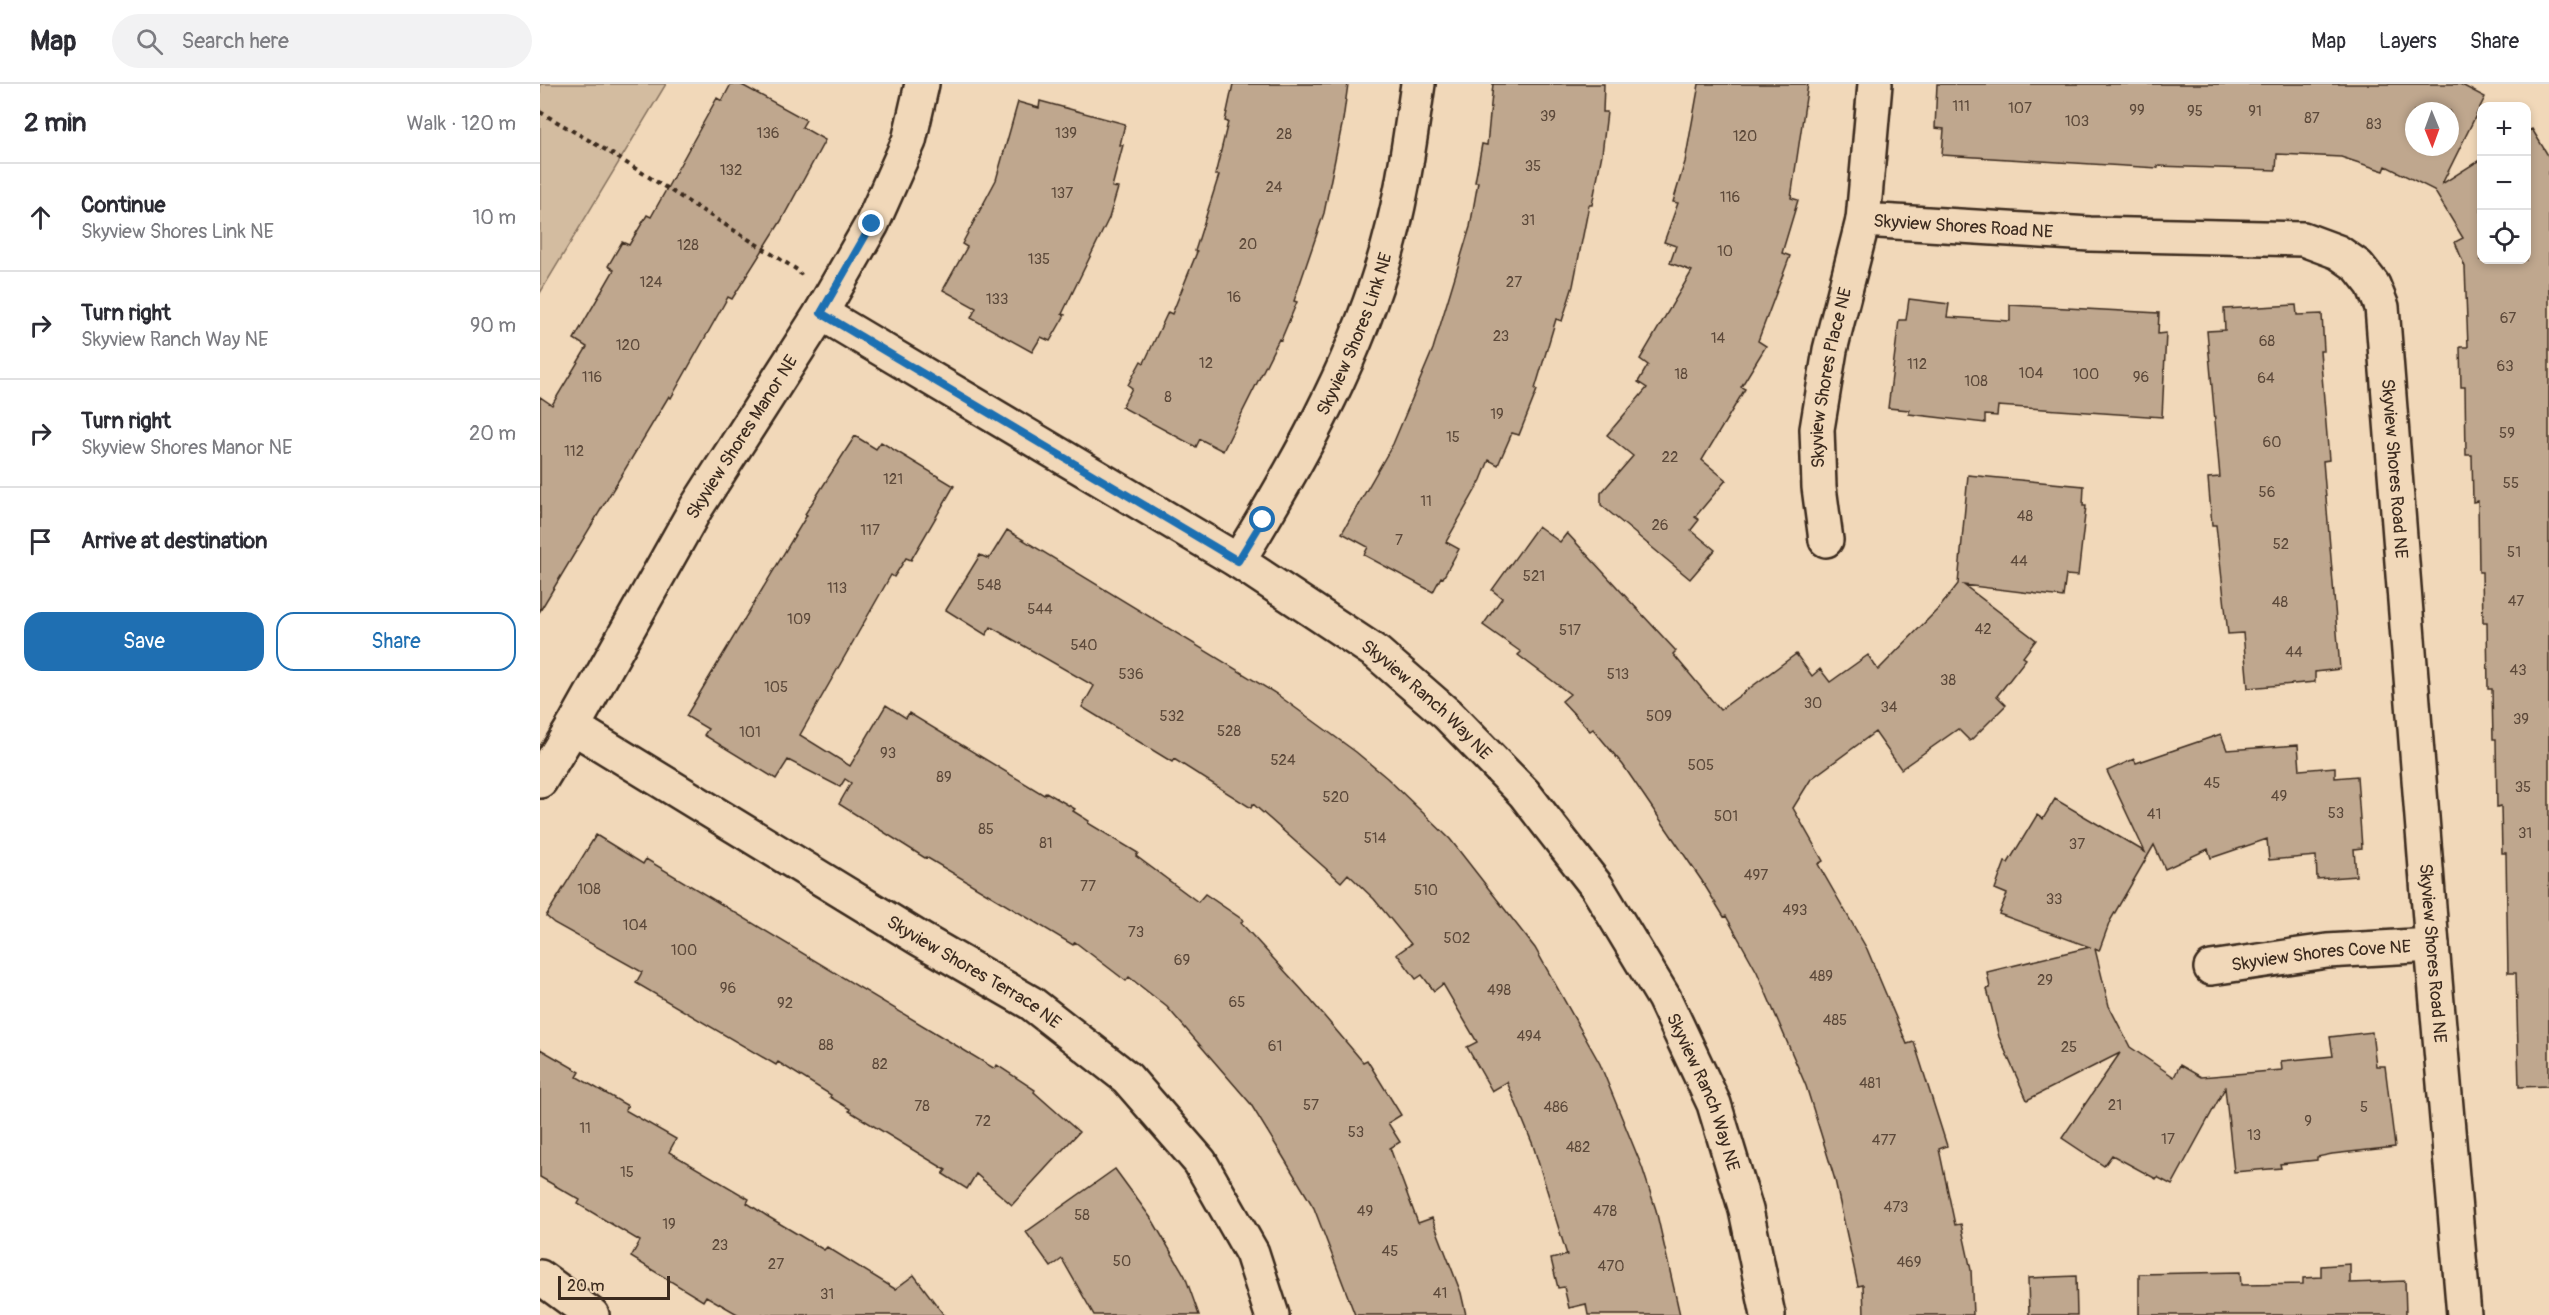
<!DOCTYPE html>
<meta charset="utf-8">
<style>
:root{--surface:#fff;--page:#f2f2f3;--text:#2b2b33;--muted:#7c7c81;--line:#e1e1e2;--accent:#1f6fb2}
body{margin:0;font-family:Pangolin,sans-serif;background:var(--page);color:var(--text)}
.controls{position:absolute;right:18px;top:18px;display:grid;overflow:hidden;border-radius:12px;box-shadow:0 3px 9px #0003}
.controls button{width:54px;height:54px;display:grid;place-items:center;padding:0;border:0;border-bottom:2px solid var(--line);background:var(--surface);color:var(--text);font:30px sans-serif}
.compass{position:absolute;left:1865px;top:18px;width:54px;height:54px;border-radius:50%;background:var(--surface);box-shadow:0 3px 9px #0003;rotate:179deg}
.scale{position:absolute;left:18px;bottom:15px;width:112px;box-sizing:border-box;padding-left:6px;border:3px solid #3b2a1e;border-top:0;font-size:16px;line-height:21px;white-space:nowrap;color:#3b2a1e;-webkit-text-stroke:4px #f1d8b9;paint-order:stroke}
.stop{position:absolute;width:18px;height:18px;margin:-14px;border:4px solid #1f6fb2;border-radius:50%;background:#fff}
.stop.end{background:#1f6fb2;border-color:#fff;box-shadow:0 2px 6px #0008}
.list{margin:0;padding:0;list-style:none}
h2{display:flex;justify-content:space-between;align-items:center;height:78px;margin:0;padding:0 24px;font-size:26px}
h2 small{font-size:20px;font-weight:400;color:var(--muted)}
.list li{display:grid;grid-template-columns:39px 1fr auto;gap:18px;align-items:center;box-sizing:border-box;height:108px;padding:0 24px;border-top:2px solid var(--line)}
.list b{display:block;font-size:22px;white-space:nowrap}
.list p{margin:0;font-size:20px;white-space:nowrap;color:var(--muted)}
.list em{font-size:20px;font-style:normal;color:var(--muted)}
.actions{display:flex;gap:12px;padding:18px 24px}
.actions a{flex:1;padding:14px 0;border:2px solid var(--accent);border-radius:18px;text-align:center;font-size:21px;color:var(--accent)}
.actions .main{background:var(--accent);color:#fff}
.icon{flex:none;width:33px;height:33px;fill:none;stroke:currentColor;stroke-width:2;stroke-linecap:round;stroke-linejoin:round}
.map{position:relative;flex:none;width:2009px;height:1231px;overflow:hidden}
header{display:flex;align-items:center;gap:36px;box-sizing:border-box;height:84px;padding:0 30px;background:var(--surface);border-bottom:2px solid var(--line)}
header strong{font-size:28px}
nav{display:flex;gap:33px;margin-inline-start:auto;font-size:21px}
.search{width:420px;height:54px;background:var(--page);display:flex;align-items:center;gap:15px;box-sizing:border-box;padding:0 21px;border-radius:33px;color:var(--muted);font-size:22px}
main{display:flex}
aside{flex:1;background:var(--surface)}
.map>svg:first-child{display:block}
.green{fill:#d3bca0;stroke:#87735f;stroke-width:1.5}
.building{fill:#bfa78e;stroke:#3b2a1e;stroke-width:1.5;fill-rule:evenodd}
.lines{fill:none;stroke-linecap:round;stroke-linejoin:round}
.minor-casing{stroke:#3b2a1e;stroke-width:38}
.path{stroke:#3b2a1e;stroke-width:4;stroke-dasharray:4.5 4.5;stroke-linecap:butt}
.minor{stroke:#f1d8b9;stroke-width:33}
.route{stroke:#1f6fb2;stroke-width:8}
.labels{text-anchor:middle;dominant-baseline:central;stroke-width:4.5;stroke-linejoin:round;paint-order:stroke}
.number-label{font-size:15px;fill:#5c493a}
.street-label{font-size:18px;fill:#3b2a1e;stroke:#f1d8b9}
</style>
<header>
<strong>Map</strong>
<div class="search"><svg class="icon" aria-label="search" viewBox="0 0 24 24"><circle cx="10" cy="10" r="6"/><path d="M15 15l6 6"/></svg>Search here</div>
<nav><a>Map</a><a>Layers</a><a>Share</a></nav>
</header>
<main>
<aside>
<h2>2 min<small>Walk · 120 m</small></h2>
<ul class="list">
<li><svg class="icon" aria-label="ahead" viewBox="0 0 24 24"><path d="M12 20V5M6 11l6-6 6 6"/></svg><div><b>Continue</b><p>Skyview Shores Link NE</p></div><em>10 m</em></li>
<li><svg class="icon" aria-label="right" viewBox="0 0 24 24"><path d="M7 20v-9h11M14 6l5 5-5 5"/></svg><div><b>Turn right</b><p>Skyview Ranch Way NE</p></div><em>90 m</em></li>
<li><svg class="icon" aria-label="right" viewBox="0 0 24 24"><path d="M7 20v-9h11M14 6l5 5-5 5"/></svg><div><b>Turn right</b><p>Skyview Shores Manor NE</p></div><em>20 m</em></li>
<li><svg class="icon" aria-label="arrive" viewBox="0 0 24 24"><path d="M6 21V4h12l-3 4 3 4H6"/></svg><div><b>Arrive at destination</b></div></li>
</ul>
<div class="actions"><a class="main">Save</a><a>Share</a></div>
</aside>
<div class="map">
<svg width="2009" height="1231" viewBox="0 0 2009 1231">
<rect width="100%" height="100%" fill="#f1d8b9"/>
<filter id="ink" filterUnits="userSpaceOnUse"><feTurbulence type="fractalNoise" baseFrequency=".0167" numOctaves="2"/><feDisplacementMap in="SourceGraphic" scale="12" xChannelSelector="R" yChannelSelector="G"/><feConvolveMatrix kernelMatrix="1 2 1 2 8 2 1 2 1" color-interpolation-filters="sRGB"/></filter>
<g filter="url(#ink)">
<path class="green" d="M 0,0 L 126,0 L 0,209 Z"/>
<path class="building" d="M 191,0 L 200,0 L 266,36 L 262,43 L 285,56 L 241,137 L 192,215 L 188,213 L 131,314 L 129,312 L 0,527 L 0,313 L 12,321 L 47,263 L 34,255 L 74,186 L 68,182 L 82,158 L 89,161 L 107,131 L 111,133 L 177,14 L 182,17 Z
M 693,0 L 808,0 L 803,36 L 784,129 L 754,217 L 757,218 L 741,256 L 739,255 L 683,367 L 660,355 L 656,363 L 582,323 L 592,304 L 588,301 L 601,277 L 604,279 L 628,228 L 632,230 L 657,168 L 655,167 L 679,91 L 675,91 L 688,38 L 685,37 Z
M 953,0 L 1064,0 L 1063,28 L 1067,28 L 1062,70 L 1052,121 L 1049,121 L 1033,202 L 1022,237 L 1016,235 L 995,305 L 997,306 L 979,351 L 972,349 L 958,381 L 949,376 L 941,396 L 906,458 L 919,465 L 903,494 L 901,493 L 893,508 L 824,471 L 828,463 L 802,449 L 853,360 L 893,265 L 930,143 L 938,98 L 935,98 L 942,60 L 947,61 Z
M 1159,0 L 1268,0 L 1251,114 L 1258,116 L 1242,169 L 1250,172 L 1218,257 L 1226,262 L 1201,303 L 1205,305 L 1162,376 L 1186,396 L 1155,433 L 1159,436 L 1151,446 L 1175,466 L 1150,495 L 1061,421 L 1061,409 L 1093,372 L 1067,351 L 1107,304 L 1098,298 L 1108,281 L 1100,275 L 1152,187 L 1130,179 L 1136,162 L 1124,158 L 1138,119 L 1133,118 L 1145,78 Z
M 1397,0 L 1920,0 L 1945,13 L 1902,100 L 1941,75 L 1941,176 L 1986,176 L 1986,48 L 1992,45 L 2009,73 L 2009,1002 L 1979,1003 L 1976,889 L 1968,889 L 1966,769 L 1962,769 L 1961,722 L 1957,723 L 1956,655 L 1953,655 L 1952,605 L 1948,605 L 1947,538 L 1943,538 L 1942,488 L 1939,488 L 1938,417 L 1933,418 L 1932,371 L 1926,371 L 1925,303 L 1921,303 L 1920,263 L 1928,263 L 1925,183 L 1915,158 L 1923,154 L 1894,106 L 1846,82 L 1844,87 L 1801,73 L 1737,70 L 1736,86 L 1618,82 L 1618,84 L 1402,71 L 1404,45 L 1395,44 ZM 1874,27 L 1910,27 L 1910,63 L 1874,63 Z
M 500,17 L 585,40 L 580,61 L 583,61 L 572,103 L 578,104 L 569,134 L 522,230 L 525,231 L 510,257 L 501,253 L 492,268 L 431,234 L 436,224 L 403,206 L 427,163 L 422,160 L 456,96 L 478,18 L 499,24 Z
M 1369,215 L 1409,220 L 1407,233 L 1470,237 L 1470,221 L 1619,229 L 1618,250 L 1626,249 L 1622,333 L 1458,322 L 1457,332 L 1445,331 L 1445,339 L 1369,330 L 1369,326 L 1348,324 L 1359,236 L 1366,236 Z
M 1756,221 L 1757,231 L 1782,230 L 1784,267 L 1780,267 L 1789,376 L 1783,377 L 1800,585 L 1775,588 L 1775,598 L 1708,604 L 1703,549 L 1688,550 L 1676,441 L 1672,441 L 1668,394 L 1680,393 L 1667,247 L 1685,246 L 1684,225 Z
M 315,352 L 336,365 L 341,358 L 414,402 L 371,476 L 366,474 L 354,493 L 351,491 L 260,651 L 310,682 L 346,621 L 366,634 L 369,629 L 504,711 L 506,708 L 535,725 L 533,727 L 549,737 L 548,739 L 598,769 L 596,772 L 658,818 L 665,810 L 703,836 L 701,839 L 762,906 L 823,978 L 827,976 L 861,1031 L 848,1039 L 860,1058 L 850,1064 L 878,1139 L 892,1134 L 921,1209 L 926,1231 L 815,1231 L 774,1124 L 742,1071 L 710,1019 L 627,923 L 589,893 L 586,897 L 535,858 L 533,861 L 386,773 L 385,774 L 299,720 L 311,699 L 305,695 L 300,703 L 248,676 L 236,695 L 164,651 L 168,645 L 146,632 L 267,431 L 265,430 Z
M 1428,391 L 1544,402 L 1543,422 L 1546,422 L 1538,492 L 1526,491 L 1523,513 L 1424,501 L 1496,556 L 1483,573 L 1486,575 L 1457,612 L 1466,621 L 1430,657 L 1418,645 L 1361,685 L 1335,648 L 1271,695 L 1253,724 L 1283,777 L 1278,780 L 1327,865 L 1367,960 L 1374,958 L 1407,1062 L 1399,1065 L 1415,1141 L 1421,1140 L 1431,1186 L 1433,1231 L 1324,1231 L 1323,1201 L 1318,1202 L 1295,1096 L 1281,1050 L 1266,1002 L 1217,888 L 1186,832 L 1184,833 L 1162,797 L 1083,681 L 1053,645 L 1050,647 L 1022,617 L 1030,610 L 978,571 L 981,568 L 943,541 L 962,514 L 952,506 L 998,442 L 1020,458 L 1027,449 L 1136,567 L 1133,570 L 1180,626 L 1256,570 L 1272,592 L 1280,585 L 1290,598 L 1328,571 L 1338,586 L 1400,523 L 1418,500 Z
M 467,446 L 735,609 L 816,668 L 847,694 L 910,755 L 995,864 L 1060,980 L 1102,1083 L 1116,1126 L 1140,1231 L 1048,1231 L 1046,1220 L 1029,1224 L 1024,1203 L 1018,1204 L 1011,1175 L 1027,1171 L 993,1061 L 967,998 L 952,1007 L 927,963 L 937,958 L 903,900 L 894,907 L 882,891 L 876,895 L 857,870 L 871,860 L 834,815 L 808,790 L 801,798 L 713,720 L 711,724 L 634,675 L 632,678 L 542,623 L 554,602 L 451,543 L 446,551 L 406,526 L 440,471 L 449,475 Z
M 1681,650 L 1687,666 L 1758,661 L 1760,686 L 1795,683 L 1795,694 L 1817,692 L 1822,764 L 1814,765 L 1816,792 L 1777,795 L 1776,772 L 1729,776 L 1727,755 L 1671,774 L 1668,765 L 1625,785 L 1614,761 L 1570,837 L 1559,867 L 1555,865 L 1569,922 L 1590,963 L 1634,993 L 1640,981 L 1661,993 L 1742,986 L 1741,977 L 1793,972 L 1790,953 L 1832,948 L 1836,982 L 1845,982 L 1855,1063 L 1792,1070 L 1777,1073 L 1777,1076 L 1740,1080 L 1741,1084 L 1694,1088 L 1685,1004 L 1632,1101 L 1617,1093 L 1616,1095 L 1572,1071 L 1564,1082 L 1522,1054 L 1580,969 L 1487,1016 L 1459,953 L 1447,905 L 1450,904 L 1447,888 L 1550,863 L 1459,830 L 1467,810 L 1455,805 L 1465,778 L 1468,779 L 1497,731 L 1503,735 L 1515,715 L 1605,768 L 1567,687 L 1594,675 L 1596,679 Z
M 56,751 L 103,780 L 106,775 L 397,950 L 455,985 L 457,981 L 495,1006 L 494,1008 L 539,1048 L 472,1121 L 436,1090 L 427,1105 L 403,1090 L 406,1086 L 309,1027 L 310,1025 L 290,1013 L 291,1011 L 238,978 L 236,981 L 96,899 L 102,888 L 14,839 L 6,832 Z
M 0,965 L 40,988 L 37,993 L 88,1022 L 85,1026 L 136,1055 L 129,1068 L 209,1115 L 207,1119 L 227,1132 L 284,1166 L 287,1163 L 355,1205 L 374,1191 L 404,1231 L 199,1231 L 166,1212 L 163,1217 L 91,1173 L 100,1157 L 38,1120 L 40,1116 L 0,1093 Z
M 575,1085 L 613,1137 L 645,1192 L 659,1231 L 554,1231 L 522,1175 L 511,1183 L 486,1148 Z
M 1810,1180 L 1810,1199 L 1865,1197 L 1866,1231 L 1599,1231 L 1599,1190 L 1700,1188 L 1701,1201 L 1763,1200 L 1763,1194 L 1781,1193 L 1781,1182 Z
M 1536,1192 L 1537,1231 L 1489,1231 L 1488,1194 Z"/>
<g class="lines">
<g class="minor-casing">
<g id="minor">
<path id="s1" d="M 1335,0 L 1323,136 L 1550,150 L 1763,155 L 1798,168 L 1818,182 L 1833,201 L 1842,223 L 1892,861 L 1924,1231"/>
<path id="s2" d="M 281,229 L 698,477 L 837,569 L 907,630 L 984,709 L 1057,803 L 1124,914 L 1174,1020 L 1206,1126 L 1228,1231"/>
<path id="s3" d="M 1286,456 L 1279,403 L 1277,345 L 1290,266 L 1323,136"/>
<path id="s4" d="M 698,477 C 755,384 809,289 842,183 C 861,124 869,61 878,0"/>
<path id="s5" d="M 33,643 L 380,855 L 491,919 L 587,994 L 660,1078 L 712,1169 L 732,1231"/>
<path id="s6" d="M 0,697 L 33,643 L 156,424 L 281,229 L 332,140 L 369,57 L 382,0"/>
<path id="s7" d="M 1671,884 L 1787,867 L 1892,861"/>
<path d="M 0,1193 L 52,1231"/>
</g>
</g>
<path class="path" d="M 0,28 L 69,68 L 259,187 L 261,191"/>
<use href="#minor" class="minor"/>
</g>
</g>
<g class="lines" filter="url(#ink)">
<path class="route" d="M 332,140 L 281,229 L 698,477 L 723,436"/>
</g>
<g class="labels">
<g class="number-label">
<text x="1421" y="22">111</text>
<text x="1480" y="24">107</text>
<text x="1597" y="26">99</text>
<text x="1655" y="27">95</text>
<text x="1715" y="27">91</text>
<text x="1008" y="32">39</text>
<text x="1772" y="34">87</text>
<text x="1537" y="37">103</text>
<text x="1834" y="40">83</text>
<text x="228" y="49">136</text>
<text x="526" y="49">139</text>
<text x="744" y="50">28</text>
<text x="1205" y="52">120</text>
<text x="993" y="82">35</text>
<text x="191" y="86">132</text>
<text x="734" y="103">24</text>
<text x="522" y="109">137</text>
<text x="1190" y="113">116</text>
<text x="988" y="136">31</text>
<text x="708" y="160">20</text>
<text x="148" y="161">128</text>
<text x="1185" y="167">10</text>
<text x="499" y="175">135</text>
<text x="111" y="198">124</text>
<text x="974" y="198">27</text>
<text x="694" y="213">16</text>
<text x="457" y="215">133</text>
<text x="1968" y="234">67</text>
<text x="961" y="252">23</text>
<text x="1178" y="254">14</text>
<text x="1727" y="257">68</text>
<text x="88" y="261">120</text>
<text x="666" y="279">12</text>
<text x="1377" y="280">112</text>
<text x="1965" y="282">63</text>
<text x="1491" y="289">104</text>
<text x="1141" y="290">18</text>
<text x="1546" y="290">100</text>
<text x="52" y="293">116</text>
<text x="1601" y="293">96</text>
<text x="1726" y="294">64</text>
<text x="1436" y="297">108</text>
<text x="628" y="313">8</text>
<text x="957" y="330">19</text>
<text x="1967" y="349">59</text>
<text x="913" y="353">15</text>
<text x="1732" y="358">60</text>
<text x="34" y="367">112</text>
<text x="1130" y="373">22</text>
<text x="353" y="395">121</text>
<text x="1971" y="399">55</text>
<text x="1727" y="408">56</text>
<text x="886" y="417">11</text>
<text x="1485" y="432">48</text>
<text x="1120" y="441">26</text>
<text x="330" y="446">117</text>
<text x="859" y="456">7</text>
<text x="1741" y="460">52</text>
<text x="1974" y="468">51</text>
<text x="1479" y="477">44</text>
<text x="994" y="492">521</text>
<text x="449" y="501">548</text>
<text x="297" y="504">113</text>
<text x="1976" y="517">47</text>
<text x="1740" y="518">48</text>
<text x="500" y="525">544</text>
<text x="259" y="535">109</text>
<text x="1443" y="545">42</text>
<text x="1030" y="546">517</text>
<text x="544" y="561">540</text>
<text x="1754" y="568">44</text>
<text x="1978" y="586">43</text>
<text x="591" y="590">536</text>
<text x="1078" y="590">513</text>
<text x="1408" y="596">38</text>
<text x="236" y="603">105</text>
<text x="1273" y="619">30</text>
<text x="1349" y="623">34</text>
<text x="632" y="632">532</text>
<text x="1119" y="632">509</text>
<text x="1981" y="635">39</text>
<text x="689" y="647">528</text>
<text x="210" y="648">101</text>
<text x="348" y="669">93</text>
<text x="743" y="676">524</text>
<text x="1161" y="681">505</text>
<text x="404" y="693">89</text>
<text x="1672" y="699">45</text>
<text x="1983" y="703">35</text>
<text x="1739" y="712">49</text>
<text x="796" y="713">520</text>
<text x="1796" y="729">53</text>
<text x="1614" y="730">41</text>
<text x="1186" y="732">501</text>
<text x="446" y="745">85</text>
<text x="1985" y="749">31</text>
<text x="835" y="754">514</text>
<text x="506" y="759">81</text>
<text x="1537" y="760">37</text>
<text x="1216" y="791">497</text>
<text x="548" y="802">77</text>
<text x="49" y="805">108</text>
<text x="886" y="806">510</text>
<text x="1514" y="815">33</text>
<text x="1255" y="826">493</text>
<text x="95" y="841">104</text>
<text x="596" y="848">73</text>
<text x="917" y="854">502</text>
<text x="144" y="866">100</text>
<text x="642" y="876">69</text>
<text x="1281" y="892">489</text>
<text x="1505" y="896">29</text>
<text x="188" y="904">96</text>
<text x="959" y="906">498</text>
<text x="697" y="918">65</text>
<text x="245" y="919">92</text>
<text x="1295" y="936">485</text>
<text x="989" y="952">494</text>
<text x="286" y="961">88</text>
<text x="735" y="962">61</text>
<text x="1529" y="963">25</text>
<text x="340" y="980">82</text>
<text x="1330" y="999">481</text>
<text x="771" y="1021">57</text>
<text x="1575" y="1021">21</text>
<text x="382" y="1022">78</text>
<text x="1016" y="1023">486</text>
<text x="1824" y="1023">5</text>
<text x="443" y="1037">72</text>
<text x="1768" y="1037">9</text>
<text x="45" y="1044">11</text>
<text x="816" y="1048">53</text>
<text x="1714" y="1051">13</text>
<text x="1628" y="1055">17</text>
<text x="1344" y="1056">477</text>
<text x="1038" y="1063">482</text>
<text x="87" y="1088">15</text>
<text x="1356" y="1123">473</text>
<text x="825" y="1127">49</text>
<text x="1065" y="1127">478</text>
<text x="542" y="1131">58</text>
<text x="129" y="1140">19</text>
<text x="180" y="1161">23</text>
<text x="850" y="1167">45</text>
<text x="582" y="1177">50</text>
<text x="1369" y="1178">469</text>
<text x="236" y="1180">27</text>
<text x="1071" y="1182">470</text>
<text x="900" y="1209">41</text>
<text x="287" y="1210">31</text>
</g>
<g class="street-label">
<text stroke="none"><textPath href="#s1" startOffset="237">Skyview Shores Road NE</textPath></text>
<text stroke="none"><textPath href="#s4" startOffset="256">Skyview Shores Link NE</textPath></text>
<text stroke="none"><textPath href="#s3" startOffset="164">Skyview Shores Place NE</textPath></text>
<text stroke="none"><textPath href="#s6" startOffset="399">Skyview Shores Manor NE</textPath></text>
<text stroke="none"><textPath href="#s1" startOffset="849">Skyview Shores Road NE</textPath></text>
<text stroke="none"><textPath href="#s2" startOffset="720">Skyview Ranch Way NE</textPath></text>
<text stroke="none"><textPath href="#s1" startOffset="1335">Skyview Shores Road NE</textPath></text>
<text stroke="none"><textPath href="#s7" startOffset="111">Skyview Shores Cove NE</textPath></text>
<text stroke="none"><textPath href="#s5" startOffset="470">Skyview Shores Terrace NE</textPath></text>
<text stroke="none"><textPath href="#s2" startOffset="1206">Skyview Ranch Way NE</textPath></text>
</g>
</g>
</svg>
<div class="controls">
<button>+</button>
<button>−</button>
<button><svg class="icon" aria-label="locate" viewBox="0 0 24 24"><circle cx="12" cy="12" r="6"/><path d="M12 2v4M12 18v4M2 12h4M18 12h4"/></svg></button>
</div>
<svg class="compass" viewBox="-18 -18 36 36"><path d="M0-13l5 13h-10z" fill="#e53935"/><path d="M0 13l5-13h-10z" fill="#7c7c81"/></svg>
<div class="scale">20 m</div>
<div class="stop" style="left:723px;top:436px"></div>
<div class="stop end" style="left:332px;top:140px"></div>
</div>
</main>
